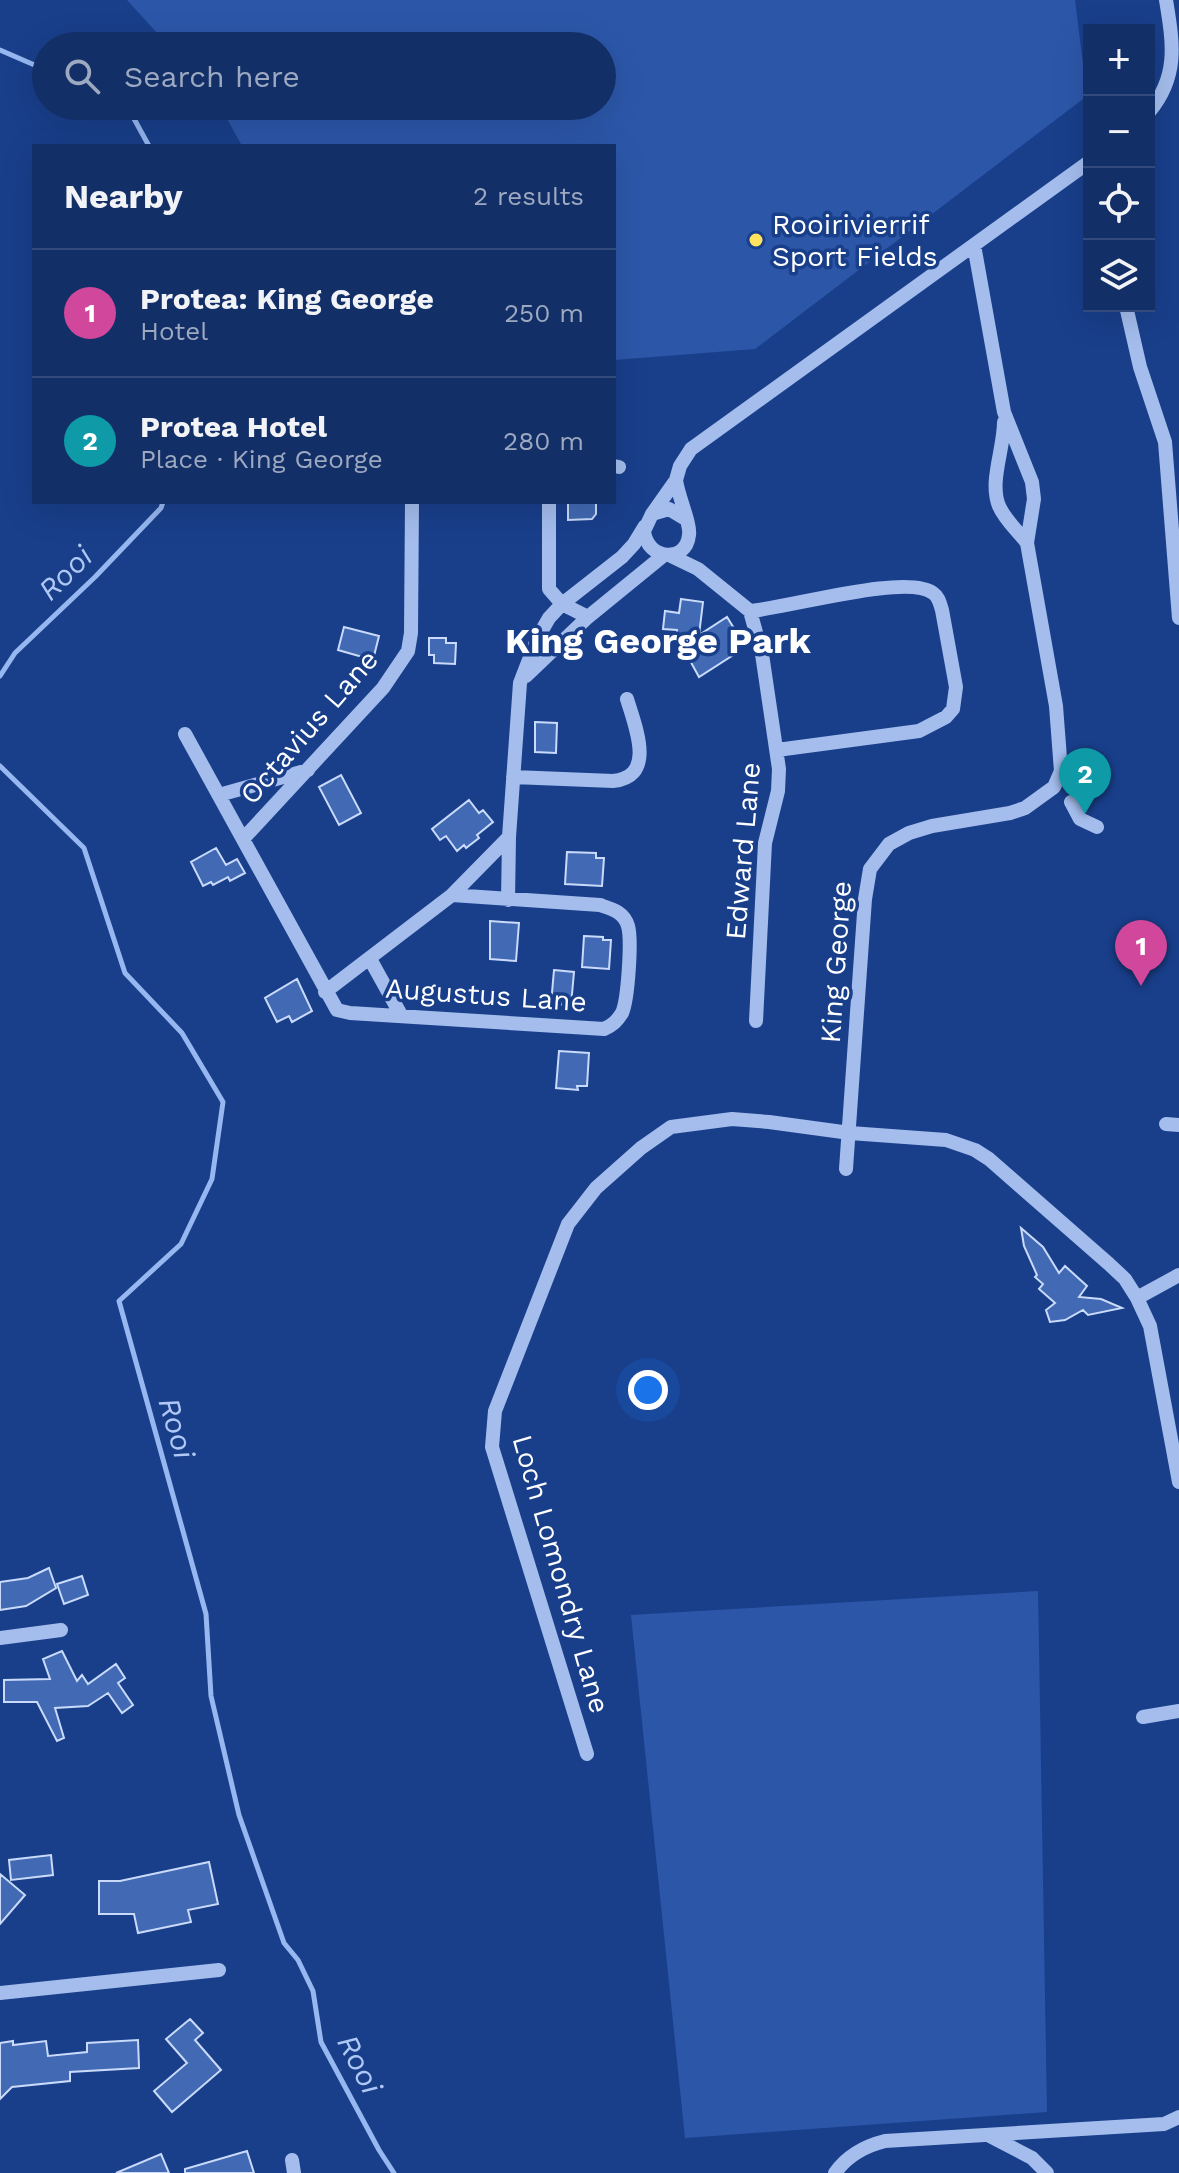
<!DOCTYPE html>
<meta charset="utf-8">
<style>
:root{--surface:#132f68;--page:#1c376e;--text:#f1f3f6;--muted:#9da9c0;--line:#324a7c;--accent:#d6ab8b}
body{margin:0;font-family:"Work Sans",sans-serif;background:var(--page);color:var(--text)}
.controls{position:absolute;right:24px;top:24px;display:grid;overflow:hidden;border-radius:0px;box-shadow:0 8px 32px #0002}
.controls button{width:72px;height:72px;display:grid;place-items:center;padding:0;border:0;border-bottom:2px solid var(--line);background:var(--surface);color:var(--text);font:40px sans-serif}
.you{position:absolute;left:648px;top:1390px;width:28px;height:28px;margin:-20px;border:6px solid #fff;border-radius:50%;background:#1a73e8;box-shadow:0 0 0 12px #1a73e833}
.badge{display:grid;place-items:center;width:52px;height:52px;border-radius:50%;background:var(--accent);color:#fff;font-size:26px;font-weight:700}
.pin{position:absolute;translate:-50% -66px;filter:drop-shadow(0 2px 4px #0008)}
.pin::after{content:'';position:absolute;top:42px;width:28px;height:24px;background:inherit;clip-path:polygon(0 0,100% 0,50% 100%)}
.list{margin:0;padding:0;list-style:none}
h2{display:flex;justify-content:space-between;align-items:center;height:104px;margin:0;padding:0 32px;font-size:34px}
h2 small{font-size:26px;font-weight:400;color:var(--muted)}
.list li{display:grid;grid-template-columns:52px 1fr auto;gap:24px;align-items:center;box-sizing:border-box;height:128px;padding:0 32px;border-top:2px solid var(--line)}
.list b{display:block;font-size:30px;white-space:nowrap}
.list p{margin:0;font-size:26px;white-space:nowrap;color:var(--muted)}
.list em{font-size:26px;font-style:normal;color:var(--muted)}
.icon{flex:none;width:44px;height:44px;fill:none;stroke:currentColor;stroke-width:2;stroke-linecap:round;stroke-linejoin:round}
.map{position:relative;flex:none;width:1179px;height:2173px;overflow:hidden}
.search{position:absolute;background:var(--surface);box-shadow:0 8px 32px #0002;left:32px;top:32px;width:584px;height:88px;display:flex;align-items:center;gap:20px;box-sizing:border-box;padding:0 28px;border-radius:44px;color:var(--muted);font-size:30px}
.panel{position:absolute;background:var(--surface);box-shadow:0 8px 32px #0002;left:32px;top:144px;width:584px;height:360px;border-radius:0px}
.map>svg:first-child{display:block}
.green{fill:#2c57a9}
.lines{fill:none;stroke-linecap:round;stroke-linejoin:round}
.stream{stroke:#96b7f0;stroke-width:5}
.building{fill:#4269b3;stroke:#c9dafa;stroke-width:2}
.minor{stroke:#a4bded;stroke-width:14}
.poi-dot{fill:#ffe260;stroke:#193f8b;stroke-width:3}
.labels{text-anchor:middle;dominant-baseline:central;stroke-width:7;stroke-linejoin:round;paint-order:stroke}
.poi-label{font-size:28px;fill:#fff;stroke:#193f8b;text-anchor:start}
.street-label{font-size:28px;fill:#fff;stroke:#193f8b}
.water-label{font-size:30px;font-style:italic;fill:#afc8f5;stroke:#193f8b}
.district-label{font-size:36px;font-weight:bold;fill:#fff;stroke:#193f8b}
</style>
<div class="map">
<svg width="1179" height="2173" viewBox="0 0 1179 2173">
<rect width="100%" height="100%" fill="#193f8b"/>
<path class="green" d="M 127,0 L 1075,0 L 1087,96 L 755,349 L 614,360 L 614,146 L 242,146 L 220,106 L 602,106 L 602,46 L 169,46 Z
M 1038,1591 L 1047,2112 L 685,2138 L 631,1615 Z"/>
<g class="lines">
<path class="stream" d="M 0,50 L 46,70
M 127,106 L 149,146
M 0,676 L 15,653 L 95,577 L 161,508 L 163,502
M 0,766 L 84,848 L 125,973 L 182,1033 L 223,1102 L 212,1179 L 181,1244 L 119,1301 L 206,1614 L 211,1696 L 239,1815 L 284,1943 L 298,1960 L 313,1991 L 321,2042 L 379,2150 L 394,2173"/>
</g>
<path class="building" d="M 568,502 L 596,502 L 596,514 L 592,519 L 568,520 Z
M 681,599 L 703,602 L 699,635 L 727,617 L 743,643 L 735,648 L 738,652 L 699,677 L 688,657 L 695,653 L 684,635 L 677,634 L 677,630 L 663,629 L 665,611 L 679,613 Z
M 344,627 L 379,636 L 373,660 L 338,650 Z
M 429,638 L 446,638 L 446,643 L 456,643 L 455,664 L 434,663 L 434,655 L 429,655 Z
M 535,722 L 557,723 L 556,753 L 535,752 Z
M 341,775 L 361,813 L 339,825 L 319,787 Z
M 469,800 L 479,813 L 483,810 L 493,822 L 477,835 L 479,838 L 466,848 L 464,845 L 457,851 L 446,836 L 440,840 L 432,829 Z
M 216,848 L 226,865 L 237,859 L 245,873 L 230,881 L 228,877 L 213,885 L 211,882 L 203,886 L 191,862 Z
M 567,852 L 596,853 L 596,858 L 604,858 L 602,886 L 565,884 Z
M 490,921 L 519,923 L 516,961 L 490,959 Z
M 584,936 L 603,937 L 603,940 L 611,940 L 609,969 L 582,967 Z
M 554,970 L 574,972 L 571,1005 L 551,1004 Z
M 297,979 L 312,1011 L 292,1022 L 289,1016 L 277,1022 L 265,998 Z
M 559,1051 L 589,1053 L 587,1086 L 577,1086 L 578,1090 L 556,1088 Z
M 1021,1228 L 1043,1247 L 1059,1273 L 1065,1266 L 1087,1286 L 1079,1297 L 1101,1299 L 1122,1308 L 1088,1315 L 1083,1310 L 1065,1320 L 1050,1322 L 1046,1310 L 1055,1303 L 1039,1289 L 1043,1284 L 1035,1277 L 1037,1275 L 1024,1246 Z
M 49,1568 L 56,1588 L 26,1606 L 0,1610 L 0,1582 L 28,1578 Z
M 82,1576 L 88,1595 L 64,1604 L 57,1584 Z
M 62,1651 L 77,1681 L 82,1675 L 88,1684 L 116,1664 L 125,1678 L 118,1683 L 133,1705 L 122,1713 L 108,1693 L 88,1706 L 55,1708 L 64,1738 L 57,1741 L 37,1702 L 4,1702 L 4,1680 L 50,1679 L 43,1659 Z
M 51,1855 L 53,1875 L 11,1880 L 9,1860 Z
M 209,1862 L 218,1904 L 188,1910 L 191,1922 L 138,1933 L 134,1914 L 99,1914 L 99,1881 L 120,1881 Z
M 0,1874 L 25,1895 L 0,1924 Z
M 190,2019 L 203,2033 L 195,2040 L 221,2070 L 172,2112 L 154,2091 L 187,2063 L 166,2039 Z
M 138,2040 L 139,2068 L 70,2072 L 70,2081 L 12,2087 L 0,2099 L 0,2043 L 13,2041 L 13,2045 L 46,2041 L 48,2056 L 87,2052 L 87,2043 Z
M 247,2151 L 254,2173 L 185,2173 L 185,2169 Z
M 161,2154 L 169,2173 L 116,2173 Z"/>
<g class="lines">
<path class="minor" d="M 1149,112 C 1179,76 1173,43 1166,0
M 1126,306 L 1140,367 L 1165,442 L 1179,618
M 1004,422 C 1004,449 989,482 999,506 C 1005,520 1018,531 1027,543
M 614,466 L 619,467
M 676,480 C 678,496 691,524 689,535 C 686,564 647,560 644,531 L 652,514 L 669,509 L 684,518
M 549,502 L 549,589 L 562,604 L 588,617
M 652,514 L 676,480 L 680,466 L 691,449 L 1089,162
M 669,555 L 698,569 L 750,611 L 762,654 L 779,769 L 778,791 L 765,843 L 756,1021
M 750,611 C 788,608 907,573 933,593 C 939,597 940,604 942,610 L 956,687 L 953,709 L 946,717 L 919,731 L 777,750
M 526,676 L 588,617 L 664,555
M 185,734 L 337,1010 L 350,1013 L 604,1029 C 613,1025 617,1021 622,1013 C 628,1000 632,940 628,926 C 624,912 612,909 600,905 L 452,895
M 513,777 L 613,781 C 657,777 635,726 627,699
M 219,795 L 308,770
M 1071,802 L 1080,819 L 1097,827
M 243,839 L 383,688 L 408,651 L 411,633 L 412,502
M 508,900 L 509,837
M 370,959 L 401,1015
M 325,992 L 452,895 L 509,837 L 520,683 L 537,639 L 549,618 L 562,604 L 622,557 L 634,544 L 645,526
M 1166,1124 L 1179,1125
M 846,1169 L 865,899 L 870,869 L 889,844 L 909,833 L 932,826 L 1010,813 L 1025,808 L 1054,787 L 1061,771 L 1056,706 L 1027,543 L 1034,499 L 1032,482 L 1004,412 L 974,245
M 1137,1298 L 1179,1275
M 0,1638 L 61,1630
M 1143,1717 L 1179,1711
M 587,1754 L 492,1447 L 495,1411 L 568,1224 L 596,1188 L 641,1148 L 671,1127 L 732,1119 L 769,1122 L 850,1133 L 946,1140 L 975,1150 L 989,1159 L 1109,1264 L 1125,1279 L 1137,1298 L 1150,1326 L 1179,1482
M 0,1993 L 219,1970
M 990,2136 L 1032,2158 L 1047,2173
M 292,2160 L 294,2173
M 835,2173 C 847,2156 865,2146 885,2141 L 1164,2124 L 1179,2117"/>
</g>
<circle class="poi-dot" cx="756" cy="240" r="8"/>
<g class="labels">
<g class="poi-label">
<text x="772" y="224">Rooirivierrif<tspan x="772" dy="32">Sport Fields</tspan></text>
</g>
<g class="street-label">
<text transform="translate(309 727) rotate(-49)">Octavius Lane</text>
<text transform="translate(743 851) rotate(-85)">Edward Lane</text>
<text transform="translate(836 962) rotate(-86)">King George</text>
<text transform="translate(486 995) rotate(4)">Augustus Lane</text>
<text transform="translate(561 1574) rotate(74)">Loch Lomondry Lane</text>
</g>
<g class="water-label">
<text transform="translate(65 573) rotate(-45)">Rooi</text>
<text transform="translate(177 1428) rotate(74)">Rooi</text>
<text transform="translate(360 2064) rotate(63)">Rooi</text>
</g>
<g class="district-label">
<text x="658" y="641">King George Park</text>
</g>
</g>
</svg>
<div class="controls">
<button>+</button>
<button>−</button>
<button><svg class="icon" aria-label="locate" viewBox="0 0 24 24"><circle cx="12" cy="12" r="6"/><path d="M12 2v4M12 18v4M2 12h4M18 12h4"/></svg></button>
<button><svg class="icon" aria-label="layers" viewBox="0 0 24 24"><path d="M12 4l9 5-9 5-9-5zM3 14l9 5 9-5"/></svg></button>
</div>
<div class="you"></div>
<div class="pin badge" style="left:1141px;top:986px;background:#d1479c">1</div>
<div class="pin badge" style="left:1085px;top:814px;background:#0f9aa8">2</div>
<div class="search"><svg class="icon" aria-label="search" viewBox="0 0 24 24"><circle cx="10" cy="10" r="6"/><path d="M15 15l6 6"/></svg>Search here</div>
<section class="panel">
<h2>Nearby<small>2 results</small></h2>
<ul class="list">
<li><span class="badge" style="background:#d1479c">1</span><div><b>Protea: King George</b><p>Hotel</p></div><em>250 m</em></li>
<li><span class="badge" style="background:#0f9aa8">2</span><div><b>Protea Hotel</b><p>Place · King George</p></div><em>280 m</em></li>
</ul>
</section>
</div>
